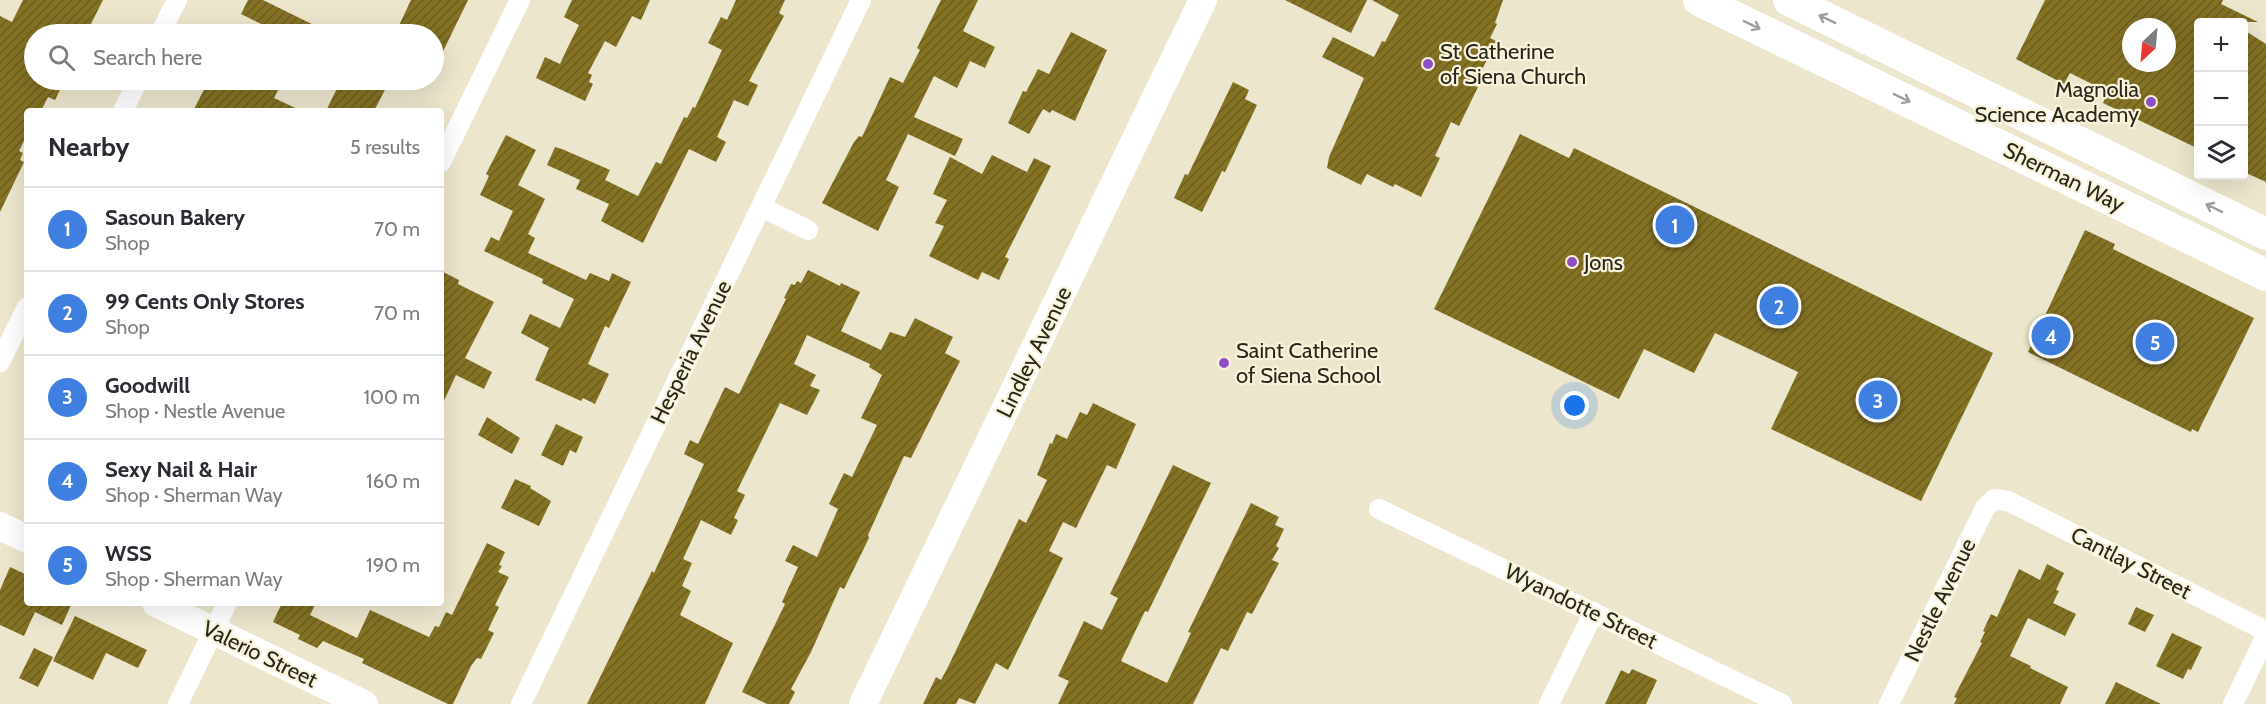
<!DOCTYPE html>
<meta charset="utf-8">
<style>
:root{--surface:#fff;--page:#f2f2f3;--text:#2b2b33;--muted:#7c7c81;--line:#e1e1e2;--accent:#8e4fc5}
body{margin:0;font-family:Cabin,sans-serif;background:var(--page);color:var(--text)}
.controls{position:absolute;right:18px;top:18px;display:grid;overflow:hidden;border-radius:6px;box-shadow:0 6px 24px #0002}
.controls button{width:54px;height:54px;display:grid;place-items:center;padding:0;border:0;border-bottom:2px solid var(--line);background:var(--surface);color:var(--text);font:30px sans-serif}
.compass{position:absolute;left:2122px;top:18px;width:54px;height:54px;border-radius:50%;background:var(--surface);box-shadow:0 6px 24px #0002;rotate:206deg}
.you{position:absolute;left:1575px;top:406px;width:21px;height:21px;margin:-15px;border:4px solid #fff;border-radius:50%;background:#1a73e8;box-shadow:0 0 0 9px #1a73e833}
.badge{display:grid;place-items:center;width:39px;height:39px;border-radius:50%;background:var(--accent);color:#fff;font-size:20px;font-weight:700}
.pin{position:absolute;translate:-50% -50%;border:3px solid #fff;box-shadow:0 2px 6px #0006}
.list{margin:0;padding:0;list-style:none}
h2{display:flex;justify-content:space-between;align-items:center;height:78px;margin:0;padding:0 24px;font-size:26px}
h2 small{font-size:20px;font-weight:400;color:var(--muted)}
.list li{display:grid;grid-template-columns:39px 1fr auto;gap:18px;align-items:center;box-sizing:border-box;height:84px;padding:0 24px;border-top:2px solid var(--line)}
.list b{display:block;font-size:22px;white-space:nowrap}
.list p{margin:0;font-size:20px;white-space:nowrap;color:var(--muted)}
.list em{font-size:20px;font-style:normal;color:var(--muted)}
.icon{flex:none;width:33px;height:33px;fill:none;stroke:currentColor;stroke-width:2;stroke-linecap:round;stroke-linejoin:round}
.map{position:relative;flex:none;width:2266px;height:704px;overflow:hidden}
.search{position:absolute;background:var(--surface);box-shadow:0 6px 24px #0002;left:24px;top:24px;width:420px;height:66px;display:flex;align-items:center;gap:15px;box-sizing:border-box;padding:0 21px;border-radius:33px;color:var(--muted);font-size:22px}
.panel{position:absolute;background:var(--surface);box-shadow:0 6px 24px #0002;left:24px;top:108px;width:420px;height:498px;border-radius:6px}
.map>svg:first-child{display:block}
.building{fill:url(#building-hatch);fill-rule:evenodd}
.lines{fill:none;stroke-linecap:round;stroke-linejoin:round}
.street{stroke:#fff;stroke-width:20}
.secondary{stroke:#fff;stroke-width:28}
.primary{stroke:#fff;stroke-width:32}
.oneway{stroke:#9f9e99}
.poi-dot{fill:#8e4fc5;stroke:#f9f3da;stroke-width:2}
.labels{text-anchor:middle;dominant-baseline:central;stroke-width:4.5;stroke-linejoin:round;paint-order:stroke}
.poi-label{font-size:22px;fill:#29271d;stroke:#f9f3da;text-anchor:start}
.street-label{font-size:22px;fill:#29271d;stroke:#f9f3da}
</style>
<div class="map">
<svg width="2266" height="704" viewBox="0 0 2266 704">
<defs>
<pattern id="building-hatch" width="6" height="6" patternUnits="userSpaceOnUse" patternTransform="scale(1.5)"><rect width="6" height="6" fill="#847225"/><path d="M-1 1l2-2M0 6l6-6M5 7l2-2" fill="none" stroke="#6c5e1f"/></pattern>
</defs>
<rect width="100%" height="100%" fill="#ece6cd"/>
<path class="building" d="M 23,0 L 103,0 L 86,34 L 34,34 L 34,80 L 65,80 L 55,100 L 48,97 L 41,111 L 27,111 L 27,135 L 19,151 L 23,153 L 20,160 L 24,162 L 0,212 L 0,16 L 12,22 Z
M 248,0 L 263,0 L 332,34 L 255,34 L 261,24 L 241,14 Z
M 411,0 L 468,0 L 434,70 L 434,34 L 395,34 Z
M 572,0 L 650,0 L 641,20 L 632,16 L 616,47 L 605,41 L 588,73 L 592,75 L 589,82 L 593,84 L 585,101 L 536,78 L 545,57 L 560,64 L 567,49 L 579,25 L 564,17 Z
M 736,0 L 785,0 L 779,13 L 784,16 L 749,81 L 758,85 L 748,106 L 734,100 L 717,137 L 726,142 L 716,162 L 689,149 L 643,243 L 601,221 L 609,204 L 576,189 L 580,180 L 547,165 L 555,147 L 562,149 L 610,170 L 605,180 L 638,196 L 656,162 L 661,164 L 684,117 L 687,118 L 693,107 L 695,108 L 722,50 L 708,43 L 721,17 L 727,20 Z
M 941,0 L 978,0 L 963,31 L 995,47 L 985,68 L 970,61 L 957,88 L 934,76 L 914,117 L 963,139 L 955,156 L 908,134 L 886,180 L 899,187 L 878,231 L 822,203 L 854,142 L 859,136 L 862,137 L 890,77 L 903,83 L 920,50 L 917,48 Z
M 1285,0 L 1367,0 L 1351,33 Z
M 1372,0 L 1503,0 L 1495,23 L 1497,24 L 1490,38 L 1496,41 L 1474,86 L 1478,87 L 1459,126 L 1451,122 L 1435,156 L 1440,158 L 1421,197 L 1395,184 L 1393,187 L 1367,174 L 1361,185 L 1327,168 L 1329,157 L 1364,78 L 1322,57 L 1333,37 L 1374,57 L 1382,41 L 1385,42 L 1399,15 Z
M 2045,0 L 2223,0 L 2221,4 L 2258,22 L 2199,22 L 2199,149 L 2103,103 L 2108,92 L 2070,73 L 2064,84 L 2016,59 ZM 2131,27 L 2167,27 L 2167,63 L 2131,63 Z
M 2244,30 L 2266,44 L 2266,182 L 2244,172 Z
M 1071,32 L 1107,50 L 1075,121 L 1052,110 L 1050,113 L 1043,109 L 1029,134 L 1008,123 L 1023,91 L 1026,92 L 1038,69 L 1049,74 Z
M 209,80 L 283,80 L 274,98 L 302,111 L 193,111 Z
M 341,80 L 390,80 L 374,111 L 326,111 Z
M 1233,82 L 1249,90 L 1245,99 L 1257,105 L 1225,172 L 1222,171 L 1202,212 L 1174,198 L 1185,174 L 1188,175 Z
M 1520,134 L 1569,158 L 1574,148 L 1993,353 L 1921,501 L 1771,429 L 1798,372 L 1715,333 L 1694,373 L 1644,349 L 1619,399 L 1434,309 Z
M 506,135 L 536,150 L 518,185 L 545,199 L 528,234 L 535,238 L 528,253 L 586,280 L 590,273 L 609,281 L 612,273 L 631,282 L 609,328 L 605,326 L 588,364 L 609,374 L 595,404 L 583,398 L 581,401 L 535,380 L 549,348 L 521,333 L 530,314 L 560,328 L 574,299 L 542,283 L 543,279 L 484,251 L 491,237 L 499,241 L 513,211 L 480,195 L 489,176 L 486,174 Z
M 992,155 L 1027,172 L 1034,158 L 1051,166 L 1005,257 L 1009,259 L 999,280 L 982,272 L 978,280 L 929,256 L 944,226 L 935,223 L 947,200 L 933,194 L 950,157 L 982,174 Z
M 2085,230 L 2115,244 L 2113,249 L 2254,318 L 2198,432 L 2192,429 L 2191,432 L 2028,352 Z
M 808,270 L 840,286 L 841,283 L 860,292 L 841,331 L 881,350 L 890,332 L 905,337 L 915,318 L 953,337 L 945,353 L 960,361 L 911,458 L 904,456 L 868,535 L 869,538 L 844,589 L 840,587 L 811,652 L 791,689 L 795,692 L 789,704 L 767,704 L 742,692 L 785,604 L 782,602 L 798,567 L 785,561 L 793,545 L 817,557 L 838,509 L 829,504 L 844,473 L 852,477 L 877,425 L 861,418 L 882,375 L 869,367 L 870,364 L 807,335 L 794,364 L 816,375 L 810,386 L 820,390 L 807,415 L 780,403 L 737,491 L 745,495 L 734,518 L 738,520 L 731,535 L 701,520 L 683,559 L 692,563 L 682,586 L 691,591 L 680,615 L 733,643 L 705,704 L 587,704 L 652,571 L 654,573 L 704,464 L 684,454 L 690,440 L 698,444 L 725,387 L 739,394 L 786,299 L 784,298 L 791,284 L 795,285 L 797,281 L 801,283 Z
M 441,271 L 459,280 L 458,284 L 494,302 L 465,358 L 492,372 L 484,389 L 456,375 L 441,407 Z
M 1093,403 L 1136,424 L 1116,469 L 1107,465 L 1076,528 L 1063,522 L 1049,551 L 1063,558 L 1008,670 L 996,663 L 975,704 L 959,698 L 956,704 L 923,704 L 936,677 L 941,680 L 948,667 L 1019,519 L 1026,523 L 1047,480 L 1037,475 L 1050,443 L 1052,444 L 1056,434 L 1067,439 L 1080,412 L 1087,415 Z
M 487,417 L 520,438 L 512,454 L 478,435 Z
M 556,424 L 583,437 L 576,453 L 570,450 L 563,466 L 541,455 Z
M 1173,465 L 1211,483 L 1148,612 L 1145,611 L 1121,661 L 1167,683 L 1191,633 L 1188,632 L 1251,503 L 1279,517 L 1275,525 L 1284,529 L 1276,546 L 1279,548 L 1272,560 L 1279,563 L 1252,614 L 1247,612 L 1228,651 L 1221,648 L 1193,704 L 1058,704 L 1069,681 L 1058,676 L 1084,621 L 1102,630 L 1118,598 L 1110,594 Z
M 515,479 L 531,486 L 530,488 L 551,501 L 539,526 L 501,508 Z
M 487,543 L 505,552 L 499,565 L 502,566 L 498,572 L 509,577 L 495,605 L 499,607 L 488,630 L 494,633 L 481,659 L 477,658 L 471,666 L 453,704 L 448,704 L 362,663 L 364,659 L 323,641 L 317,648 L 298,639 L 300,635 L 273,622 L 282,603 L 316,603 L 310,615 L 357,638 L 370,610 L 429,637 L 435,626 L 439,627 L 446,612 L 452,615 Z
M 2047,564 L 2064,573 L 2056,590 L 2059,591 L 2053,603 L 2076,614 L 2065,636 L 2028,618 L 2010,656 L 2031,666 L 2030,668 L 2068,687 L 2060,704 L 1954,704 L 1957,698 L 1954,697 L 1982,643 L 1980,642 L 1985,632 L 1983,631 L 1991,614 L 1997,617 L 2019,569 L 2040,580 Z
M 10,567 L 27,575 L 27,603 L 72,603 L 62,625 L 35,612 L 24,636 L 0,625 L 0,590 Z
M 2136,607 L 2154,615 L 2145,632 L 2128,624 Z
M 75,616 L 147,650 L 138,668 L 106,653 L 93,680 L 53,661 Z
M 2172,633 L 2202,647 L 2191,670 L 2188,669 L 2183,679 L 2156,666 Z
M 34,648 L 53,657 L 38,687 L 19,678 Z
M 1632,669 L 1657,680 L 1646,704 L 1605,704 L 1621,670 L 1629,674 Z
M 2116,682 L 2161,704 L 2105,704 Z"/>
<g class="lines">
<path class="street" d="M 160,34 L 177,0
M 123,111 L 138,80
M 441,162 L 520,0
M 761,207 L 808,230
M 0,362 L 27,307
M 1379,509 L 1782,704
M 178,704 L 227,603
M 521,704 L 861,0
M 1549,704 L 1594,612
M 1889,704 L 1985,508 L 1994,499 L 2008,501 L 2266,631
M 2233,704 L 2266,636"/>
<path class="secondary" d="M 0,526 L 27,539
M 156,603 L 364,704
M 863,704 L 1203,0"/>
<path class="primary" d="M 1699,0 L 2266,275
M 1789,0 L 2266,234"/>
</g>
<defs><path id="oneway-shaft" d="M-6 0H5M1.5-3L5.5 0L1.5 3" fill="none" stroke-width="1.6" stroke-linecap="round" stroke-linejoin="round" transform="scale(1.5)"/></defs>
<g class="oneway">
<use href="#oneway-shaft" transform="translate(1827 19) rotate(-154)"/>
<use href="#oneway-shaft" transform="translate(1752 25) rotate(26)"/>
<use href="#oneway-shaft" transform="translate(1902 98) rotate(26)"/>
<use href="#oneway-shaft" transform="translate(2214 208) rotate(-154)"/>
</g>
<g class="poi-dot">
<circle cx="1428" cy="64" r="6"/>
<circle cx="2151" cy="102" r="6"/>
<circle cx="1572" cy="262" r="6"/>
<circle cx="1224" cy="363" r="6"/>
</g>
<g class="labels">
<g class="poi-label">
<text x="1440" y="51">St Catherine<tspan x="1440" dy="25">of Siena Church</tspan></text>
<text x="2139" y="89" text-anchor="end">Magnolia<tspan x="2139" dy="25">Science Academy</tspan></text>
<text x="1584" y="262">Jons</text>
<text x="1236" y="350">Saint Catherine<tspan x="1236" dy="25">of Siena School</tspan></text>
</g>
<g class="street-label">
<text transform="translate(2064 177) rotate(26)">Sherman Way</text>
<text transform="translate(691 352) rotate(-64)">Hesperia Avenue</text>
<text transform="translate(1034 352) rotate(-64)">Lindley Avenue</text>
<text transform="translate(2131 563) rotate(27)">Cantlay Street</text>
<text transform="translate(1940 600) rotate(-64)">Nestle Avenue</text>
<text transform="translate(1581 606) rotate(26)">Wyandotte Street</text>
<text transform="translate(260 654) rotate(26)">Valerio Street</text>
</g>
</g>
</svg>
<div class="controls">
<button>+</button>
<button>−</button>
<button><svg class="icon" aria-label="layers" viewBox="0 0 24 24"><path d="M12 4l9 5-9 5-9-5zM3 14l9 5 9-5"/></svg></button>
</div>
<svg class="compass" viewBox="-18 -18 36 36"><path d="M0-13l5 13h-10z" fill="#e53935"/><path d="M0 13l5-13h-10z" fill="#7c7c81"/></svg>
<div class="you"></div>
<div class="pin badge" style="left:1675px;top:225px;background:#3f7fe0">1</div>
<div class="pin badge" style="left:1779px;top:306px;background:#3f7fe0">2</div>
<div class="pin badge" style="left:1878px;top:400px;background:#3f7fe0">3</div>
<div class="pin badge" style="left:2051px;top:336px;background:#3f7fe0">4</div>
<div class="pin badge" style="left:2155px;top:342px;background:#3f7fe0">5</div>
<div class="search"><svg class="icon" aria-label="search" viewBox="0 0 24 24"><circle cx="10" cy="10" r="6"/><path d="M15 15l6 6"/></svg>Search here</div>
<section class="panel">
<h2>Nearby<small>5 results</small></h2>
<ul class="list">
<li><span class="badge" style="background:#3f7fe0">1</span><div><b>Sasoun Bakery</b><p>Shop</p></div><em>70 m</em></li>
<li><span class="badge" style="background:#3f7fe0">2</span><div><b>99 Cents Only Stores</b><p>Shop</p></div><em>70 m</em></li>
<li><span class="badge" style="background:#3f7fe0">3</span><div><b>Goodwill</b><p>Shop · Nestle Avenue</p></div><em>100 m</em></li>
<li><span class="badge" style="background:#3f7fe0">4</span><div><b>Sexy Nail &amp; Hair</b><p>Shop · Sherman Way</p></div><em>160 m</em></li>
<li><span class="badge" style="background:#3f7fe0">5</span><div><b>WSS</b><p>Shop · Sherman Way</p></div><em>190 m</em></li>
</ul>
</section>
</div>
